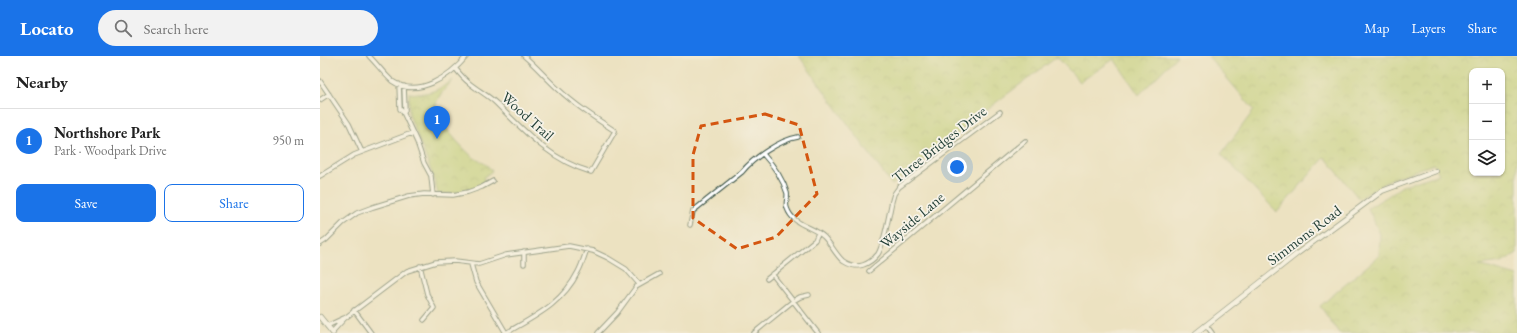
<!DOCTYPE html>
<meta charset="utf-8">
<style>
:root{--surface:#fff;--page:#f2f2f2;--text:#222;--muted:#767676;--line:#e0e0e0;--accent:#1a73e8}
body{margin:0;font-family:"EB Garamond",serif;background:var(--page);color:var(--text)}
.controls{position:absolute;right:12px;top:12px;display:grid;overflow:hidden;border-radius:8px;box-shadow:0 1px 3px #0004}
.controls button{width:36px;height:36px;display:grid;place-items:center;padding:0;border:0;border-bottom:1px solid var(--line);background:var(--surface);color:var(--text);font:20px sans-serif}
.you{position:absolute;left:637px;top:111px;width:14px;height:14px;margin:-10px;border:3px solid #fff;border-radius:50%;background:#1a73e8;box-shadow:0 0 0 6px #1a73e833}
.badge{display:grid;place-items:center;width:26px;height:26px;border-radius:50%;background:var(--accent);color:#fff;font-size:13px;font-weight:700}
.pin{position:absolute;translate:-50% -33px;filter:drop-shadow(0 1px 2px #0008)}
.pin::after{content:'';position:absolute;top:21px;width:14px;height:12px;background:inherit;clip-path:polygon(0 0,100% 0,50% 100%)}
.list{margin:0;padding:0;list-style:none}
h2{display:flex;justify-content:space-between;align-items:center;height:52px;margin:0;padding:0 16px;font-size:17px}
h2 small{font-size:13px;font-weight:400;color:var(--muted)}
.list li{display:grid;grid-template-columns:26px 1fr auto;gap:12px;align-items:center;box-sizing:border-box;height:64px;padding:0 16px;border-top:1px solid var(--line)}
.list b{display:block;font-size:15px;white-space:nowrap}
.list p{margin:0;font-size:13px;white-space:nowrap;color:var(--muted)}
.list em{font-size:13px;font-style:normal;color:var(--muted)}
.actions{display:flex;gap:8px;padding:12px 16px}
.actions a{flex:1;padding:9px 0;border:1px solid var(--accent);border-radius:8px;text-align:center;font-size:14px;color:var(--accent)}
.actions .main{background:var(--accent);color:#fff}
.icon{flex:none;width:22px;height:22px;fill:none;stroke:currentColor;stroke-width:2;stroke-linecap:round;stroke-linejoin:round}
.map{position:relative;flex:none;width:1197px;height:277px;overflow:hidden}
header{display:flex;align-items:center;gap:24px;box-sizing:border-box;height:56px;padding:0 20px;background:var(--accent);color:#fff}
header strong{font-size:19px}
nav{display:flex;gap:22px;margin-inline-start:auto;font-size:14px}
.search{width:280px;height:36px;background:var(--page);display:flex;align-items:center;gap:10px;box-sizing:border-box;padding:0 14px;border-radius:22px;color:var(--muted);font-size:15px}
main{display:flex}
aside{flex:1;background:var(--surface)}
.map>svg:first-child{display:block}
.park{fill:url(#park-crowns);stroke:#6c8654;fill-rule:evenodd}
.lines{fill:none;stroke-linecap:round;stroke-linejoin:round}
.street-casing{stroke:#3e5649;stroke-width:5.5}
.secondary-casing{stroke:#3e5649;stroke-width:6}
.street{stroke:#fff;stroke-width:3.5}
.secondary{stroke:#fff;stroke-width:4.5}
.marked{fill:none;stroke:#d45610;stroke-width:3;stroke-dasharray:8 5;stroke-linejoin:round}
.labels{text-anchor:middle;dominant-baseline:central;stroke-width:3.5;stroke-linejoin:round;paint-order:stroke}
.street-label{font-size:15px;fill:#1f3d34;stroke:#f7f3e8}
</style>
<header>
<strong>Locato</strong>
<div class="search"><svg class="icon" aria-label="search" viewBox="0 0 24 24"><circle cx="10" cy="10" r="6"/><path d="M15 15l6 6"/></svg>Search here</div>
<nav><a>Map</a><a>Layers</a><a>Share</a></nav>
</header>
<main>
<aside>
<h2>Nearby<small></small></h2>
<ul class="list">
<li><span class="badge">1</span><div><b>Northshore Park</b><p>Park · Woodpark Drive</p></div><em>950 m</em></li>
</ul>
<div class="actions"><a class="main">Save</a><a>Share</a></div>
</aside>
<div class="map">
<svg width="1197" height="277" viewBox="0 0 1197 277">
<defs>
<pattern id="park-crowns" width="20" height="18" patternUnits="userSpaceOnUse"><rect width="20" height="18" fill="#bacf73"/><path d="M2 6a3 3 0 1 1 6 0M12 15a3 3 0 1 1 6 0" fill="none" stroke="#97a95f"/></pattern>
</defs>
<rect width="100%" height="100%" fill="#f7f3e8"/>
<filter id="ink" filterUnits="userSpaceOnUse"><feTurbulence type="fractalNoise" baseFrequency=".025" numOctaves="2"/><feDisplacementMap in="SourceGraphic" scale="8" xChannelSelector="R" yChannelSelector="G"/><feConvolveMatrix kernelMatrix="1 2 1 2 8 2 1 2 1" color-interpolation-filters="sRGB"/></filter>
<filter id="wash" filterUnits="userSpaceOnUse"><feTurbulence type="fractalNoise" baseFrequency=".012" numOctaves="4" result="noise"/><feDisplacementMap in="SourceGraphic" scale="16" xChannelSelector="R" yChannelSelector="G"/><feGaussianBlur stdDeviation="0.9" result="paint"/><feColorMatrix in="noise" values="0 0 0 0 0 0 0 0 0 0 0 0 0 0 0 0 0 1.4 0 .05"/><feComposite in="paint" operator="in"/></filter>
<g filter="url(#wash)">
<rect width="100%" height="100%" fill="#ece2c1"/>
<path class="park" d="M 479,0 L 857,0 L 819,39 L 794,3 L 760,26 L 737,1 L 674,48 L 572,129 Z
M 888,0 L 1197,0 L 1197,197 L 1182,206 L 1159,209 L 1197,220 L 1197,277 L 1019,277 L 1000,250 L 1059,200 L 1060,178 L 1048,152 L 1068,140 L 1082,130 L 1119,118 L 1114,108 L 1069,124 L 1039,143 L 1005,101 L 957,156 L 901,98 L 934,54 ZM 1152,15 L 1182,15 L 1182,117 L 1152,117 Z
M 133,24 C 127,31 117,40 116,49 C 114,62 143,93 153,101 C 160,106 167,107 172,115 L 164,121 L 164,128 L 162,129 C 147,135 134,138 118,138 L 113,120 L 92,66 L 89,58 L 89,37 C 106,40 119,34 133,24 Z"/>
</g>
<g filter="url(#ink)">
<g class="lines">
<g class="street-casing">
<path id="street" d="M 49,0 C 57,8 64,18 72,25 C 98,43 130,20 147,0
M 135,12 C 139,17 143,22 148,26 C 157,34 168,39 177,48 C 205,76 232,105 271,116 L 295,75 C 275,62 255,49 237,32 C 226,22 216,10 204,0
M 0,25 L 29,68 L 42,96
M 79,28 L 80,53 L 83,56 L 97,86 L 104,107 L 111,120 L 113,139
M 0,44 L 9,38
M 83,56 L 85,54 L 84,30
M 443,98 C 453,109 463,123 467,137 C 468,142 465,147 467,152 C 473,170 493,170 504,181 C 511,188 515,198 523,205 C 529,209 537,211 543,209 C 549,207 554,203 558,198 C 564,189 569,158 572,145 L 574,138 L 579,131 L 680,56
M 0,120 L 34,99 L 92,77
M 370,169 L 373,155 L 422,116 C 433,102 460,84 478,81
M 0,188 L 6,184 L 23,167 L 37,157 L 53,151 L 89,140 L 104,138 L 133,139 L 148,136 L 162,131 L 173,125
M 204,196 L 204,208
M 151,208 L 156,226 L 186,277
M 100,210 L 107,238 L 114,252 L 104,264
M 549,215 L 705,85
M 452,218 L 498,277
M 447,223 L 495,184 L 498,177
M 34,254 L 51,277
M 886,269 L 892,277
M 7,270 L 24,262
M 12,276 L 25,262 L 87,215 L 116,206 L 135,205 L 159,208 L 186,199 L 249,190 L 273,195 L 288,202 L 306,213 L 319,228
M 186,277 C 215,260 242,248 258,216 C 262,209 264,201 267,193
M 278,277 L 297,257 L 316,231 L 339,218
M 434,277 L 473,245 L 480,241 L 489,239"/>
</g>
<g class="secondary-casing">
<path id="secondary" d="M 0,261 L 13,277
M 876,277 L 978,197 L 1062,135 L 1116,115"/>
</g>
<use href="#street" class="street"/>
<use href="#secondary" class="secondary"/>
</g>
</g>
<path d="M0 0H1197V277H0ZM 445,58 L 479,69 L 497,138 L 456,181 L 417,193 L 373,162 L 373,99 L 381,70 Z" fill="#ece2c1" fill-opacity=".55" fill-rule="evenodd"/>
<path class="marked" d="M 445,58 L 479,69 L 497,138 L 456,181 L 417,193 L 373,162 L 373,99 L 381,70 Z"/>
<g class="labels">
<g class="street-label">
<text transform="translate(208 60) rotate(42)">Wood Trail</text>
<text transform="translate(619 88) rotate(-38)">Three Bridges Drive</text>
<text transform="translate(592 164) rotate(-40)">Wayside Lane</text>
<text transform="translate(984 179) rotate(-37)">Simmons Road</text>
</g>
</g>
</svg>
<div class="controls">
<button>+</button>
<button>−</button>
<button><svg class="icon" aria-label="layers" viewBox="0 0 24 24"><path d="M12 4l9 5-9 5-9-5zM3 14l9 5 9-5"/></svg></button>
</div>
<div class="you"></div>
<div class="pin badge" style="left:117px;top:83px">1</div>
</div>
</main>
